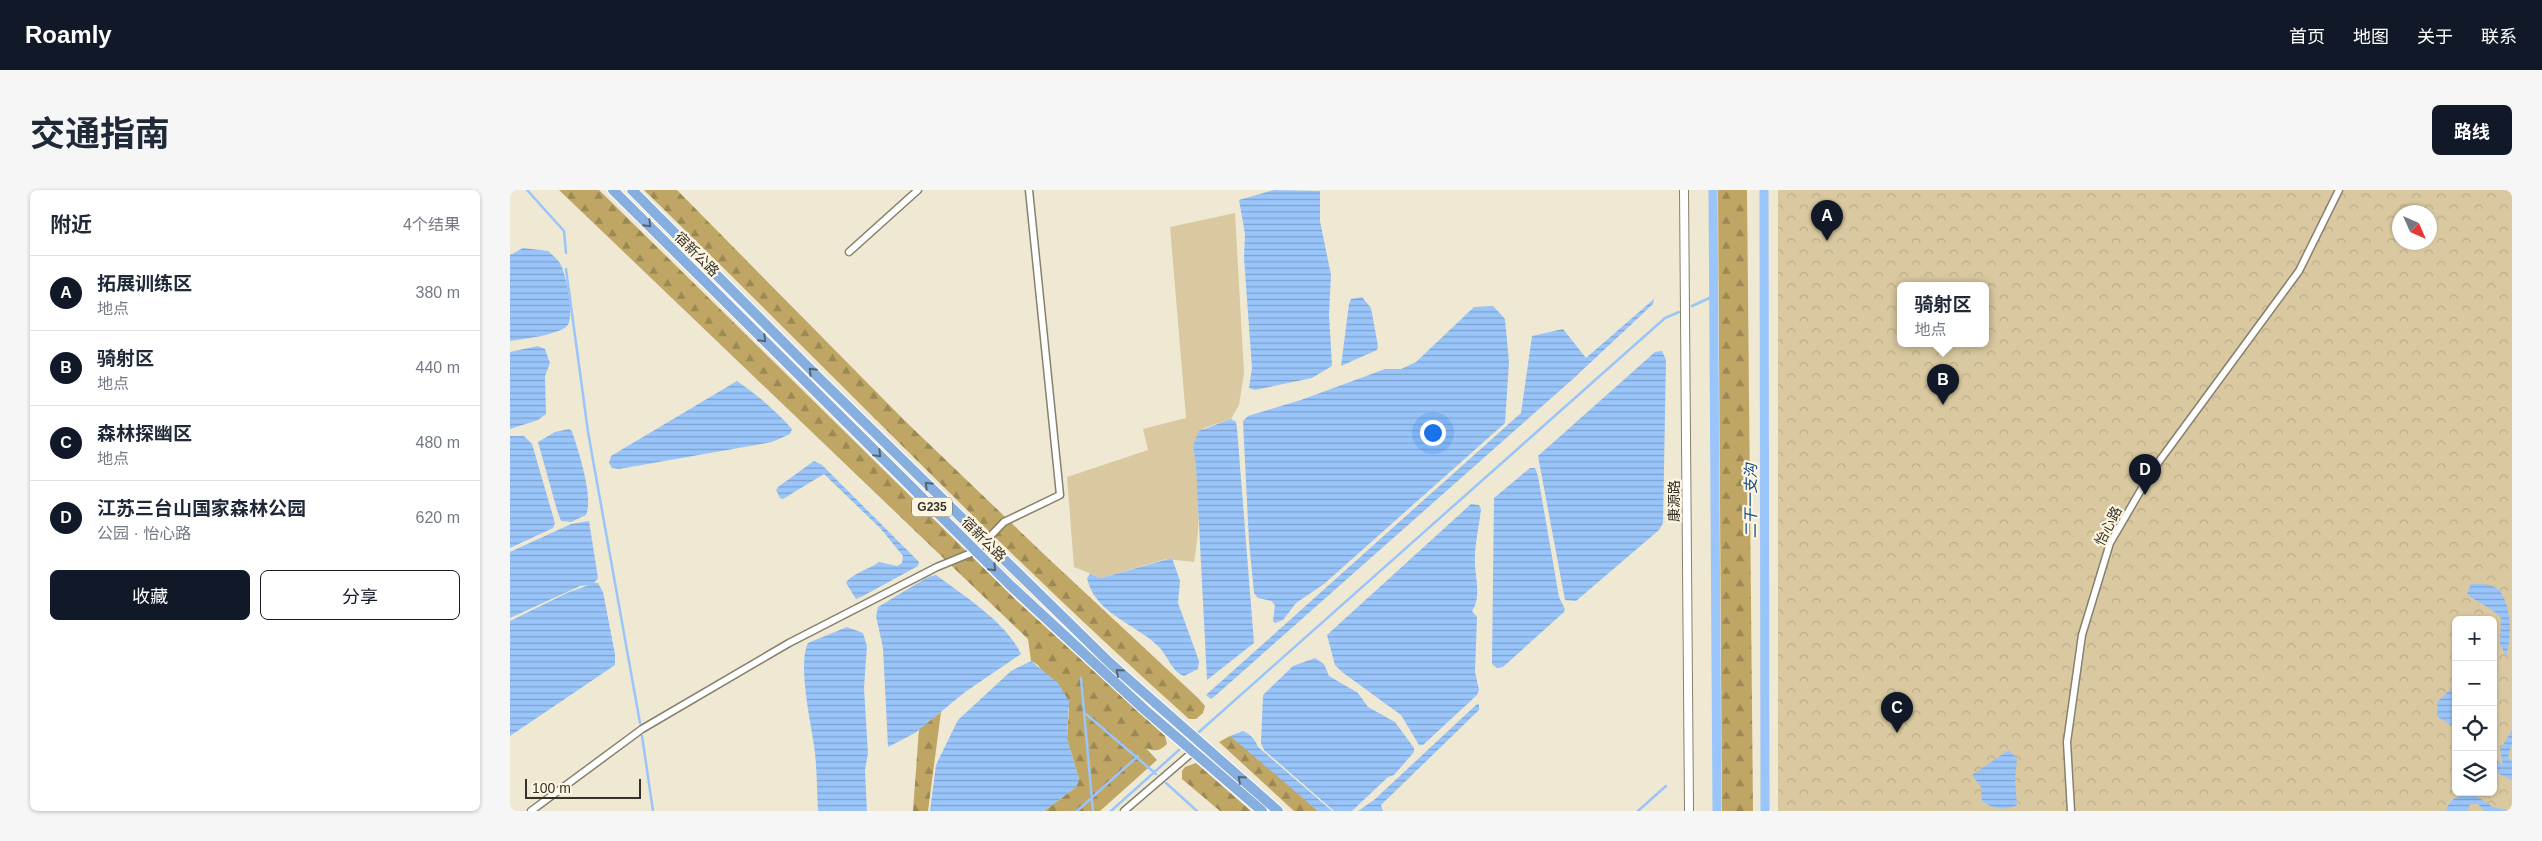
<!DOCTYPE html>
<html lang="zh">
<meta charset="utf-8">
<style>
:root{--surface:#fff;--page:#f6f6f7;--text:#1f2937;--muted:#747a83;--line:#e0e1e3;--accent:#111827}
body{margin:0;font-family:Helvetica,"Noto Sans SC",sans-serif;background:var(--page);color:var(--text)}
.controls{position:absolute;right:15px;bottom:15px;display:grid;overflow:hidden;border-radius:8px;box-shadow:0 1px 4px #0004}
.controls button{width:45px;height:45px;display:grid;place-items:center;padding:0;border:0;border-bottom:1px solid var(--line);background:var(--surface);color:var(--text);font:25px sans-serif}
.compass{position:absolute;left:1882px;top:15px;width:45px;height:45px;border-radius:50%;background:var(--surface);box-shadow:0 1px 4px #0004;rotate:135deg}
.scale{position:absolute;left:15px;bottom:12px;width:116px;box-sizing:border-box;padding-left:5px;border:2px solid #35322a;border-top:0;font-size:14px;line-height:18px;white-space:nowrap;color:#35322a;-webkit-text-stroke:4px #fdf5e0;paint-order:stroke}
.you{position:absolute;left:922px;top:242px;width:18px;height:18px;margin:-12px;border:4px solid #fff;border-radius:50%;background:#1a73e8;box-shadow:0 0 0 8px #1a73e833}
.badge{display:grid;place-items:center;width:32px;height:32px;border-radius:50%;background:var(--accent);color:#fff;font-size:16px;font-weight:700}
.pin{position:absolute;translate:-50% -41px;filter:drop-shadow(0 1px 2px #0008)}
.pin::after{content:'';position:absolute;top:26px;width:18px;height:15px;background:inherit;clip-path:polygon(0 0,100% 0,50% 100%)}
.popup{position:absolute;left:1387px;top:92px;width:92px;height:65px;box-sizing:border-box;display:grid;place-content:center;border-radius:8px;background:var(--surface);filter:drop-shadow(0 1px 4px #0005);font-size:16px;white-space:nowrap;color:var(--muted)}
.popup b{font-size:19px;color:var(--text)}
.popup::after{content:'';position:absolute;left:50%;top:100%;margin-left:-10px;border:10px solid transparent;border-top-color:var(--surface)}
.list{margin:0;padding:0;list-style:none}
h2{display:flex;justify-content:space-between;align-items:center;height:65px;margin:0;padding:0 20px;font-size:21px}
h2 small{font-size:16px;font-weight:400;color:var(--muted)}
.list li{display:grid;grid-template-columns:32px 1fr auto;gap:15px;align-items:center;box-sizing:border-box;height:75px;padding:0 20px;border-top:1px solid var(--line)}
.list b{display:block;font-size:19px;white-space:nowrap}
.list p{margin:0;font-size:16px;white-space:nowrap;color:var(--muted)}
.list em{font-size:16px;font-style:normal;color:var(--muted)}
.actions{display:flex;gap:10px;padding:15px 20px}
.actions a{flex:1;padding:11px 0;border:1px solid var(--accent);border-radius:8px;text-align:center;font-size:18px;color:var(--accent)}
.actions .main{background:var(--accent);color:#fff}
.icon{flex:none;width:28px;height:28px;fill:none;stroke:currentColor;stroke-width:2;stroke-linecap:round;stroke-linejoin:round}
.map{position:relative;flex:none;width:2002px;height:621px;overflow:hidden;border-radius:8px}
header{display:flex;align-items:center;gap:30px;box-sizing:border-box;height:70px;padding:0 25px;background:var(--accent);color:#fff}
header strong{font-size:24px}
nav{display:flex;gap:28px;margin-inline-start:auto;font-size:18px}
.intro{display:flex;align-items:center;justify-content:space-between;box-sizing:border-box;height:120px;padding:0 30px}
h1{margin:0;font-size:35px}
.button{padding:12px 22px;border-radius:8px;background:var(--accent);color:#fff;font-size:18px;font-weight:700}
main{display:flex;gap:30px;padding:0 30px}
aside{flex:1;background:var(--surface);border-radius:8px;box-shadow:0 1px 4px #0004}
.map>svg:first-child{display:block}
.forest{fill:url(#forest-firs)}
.park{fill:url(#park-crowns);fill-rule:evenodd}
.garden{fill:#dac9a0}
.water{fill:url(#water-rules)}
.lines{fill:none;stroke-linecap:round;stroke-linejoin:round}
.stream{stroke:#99c5fa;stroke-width:2.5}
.canal{stroke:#99c5fa;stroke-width:9}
.minor-casing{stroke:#87806d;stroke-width:9}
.tertiary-casing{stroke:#87806d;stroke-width:10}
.trunk-casing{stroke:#fff;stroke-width:12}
.minor{stroke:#fff;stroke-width:6}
.tertiary{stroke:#fff;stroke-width:8}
.trunk{stroke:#86aede;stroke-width:10}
.oneway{stroke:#556472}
.labels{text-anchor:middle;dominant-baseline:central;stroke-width:4.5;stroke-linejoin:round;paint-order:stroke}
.shield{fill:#fdf5e0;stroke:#716c61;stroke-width:1}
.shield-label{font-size:12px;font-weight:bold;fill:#35322a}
.street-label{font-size:14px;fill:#35322a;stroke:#fdf5e0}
.water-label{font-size:15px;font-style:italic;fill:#0e4b8a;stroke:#fdf5e0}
</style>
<header>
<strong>Roamly</strong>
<nav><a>首页</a><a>地图</a><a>关于</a><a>联系</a></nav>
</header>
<div class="intro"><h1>交通指南</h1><a class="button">路线</a></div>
<main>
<aside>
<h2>附近<small>4个结果</small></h2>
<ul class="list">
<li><span class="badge">A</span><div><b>拓展训练区</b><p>地点</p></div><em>380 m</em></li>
<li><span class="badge">B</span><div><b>骑射区</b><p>地点</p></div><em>440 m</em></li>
<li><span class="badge">C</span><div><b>森林探幽区</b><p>地点</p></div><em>480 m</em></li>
<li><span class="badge">D</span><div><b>江苏三台山国家森林公园</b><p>公园 · 怡心路</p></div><em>620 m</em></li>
</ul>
<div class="actions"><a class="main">收藏</a><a>分享</a></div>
</aside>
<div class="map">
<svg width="2002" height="621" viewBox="0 0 2002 621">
<defs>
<pattern id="forest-firs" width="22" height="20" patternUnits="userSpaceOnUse" patternTransform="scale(1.25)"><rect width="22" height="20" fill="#bfa665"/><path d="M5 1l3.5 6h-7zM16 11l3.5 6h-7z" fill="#9c8853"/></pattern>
<pattern id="park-crowns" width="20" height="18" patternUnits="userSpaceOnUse" patternTransform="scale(1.25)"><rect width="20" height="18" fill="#dac9a0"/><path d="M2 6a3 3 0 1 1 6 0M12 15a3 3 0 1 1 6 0" fill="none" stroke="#bcad8a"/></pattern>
<pattern id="water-rules" width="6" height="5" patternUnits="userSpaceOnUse" patternTransform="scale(1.25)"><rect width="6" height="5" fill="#99c5fa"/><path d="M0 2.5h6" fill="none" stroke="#7ea1cb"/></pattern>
</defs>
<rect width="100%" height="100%" fill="#efe8d3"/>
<path class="forest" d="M 49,0 L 89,0 L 507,411 L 655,546 L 657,554 C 650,561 645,562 636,558 L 647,570 L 590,621 L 534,621 L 566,597 L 569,589 L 557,549 L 559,519 L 528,475 L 521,471 L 518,449 Z
M 134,0 L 167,0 L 393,229 L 540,370 L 688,508 L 695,516 L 693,523 L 686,529 L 679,529 C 490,360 316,177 134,0 Z
M 1208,0 L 1237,0 L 1243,621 L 1212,621 Z
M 431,522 L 418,621 L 403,621 L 409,539 Z
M 720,546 L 733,555 L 808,621 L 784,621 L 709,552 Z
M 686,573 L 741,621 L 710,621 L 672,589 L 672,581 L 675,577 Z"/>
<path class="park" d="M 1268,0 L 2002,0 L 2002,621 L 1268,621 ZM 1890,22 L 1920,22 L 1920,52 L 1890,52 ZM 1390,96 L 1476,96 L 1476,154 L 1390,154 ZM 1946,430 L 1983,430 L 1983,602 L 1946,602 Z"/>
<path class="garden" d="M 725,23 L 734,183 L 729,215 L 721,229 L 694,238 L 683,256 C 690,294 691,333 684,372 L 656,369 L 591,388 L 564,377 L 557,287 L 638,260 L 633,239 L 676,228 L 660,37 Z"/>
<path class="water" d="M 764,0 L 810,1 L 810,31 L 821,85 L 819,125 L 822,176 L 802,188 L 745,200 L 739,198 L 742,178 L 734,68 L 735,44 L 729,10 Z
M 13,58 L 38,61 C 42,65 48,69 51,75 C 56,85 65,128 57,136 C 48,145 13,149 0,151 L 0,65 Z
M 852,107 L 861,118 L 868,156 L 867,160 L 831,176 L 839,114 L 841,109 Z
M 1144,109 L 1143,114 L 1064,188 L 705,506 L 701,509 L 696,505 L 1011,223 L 1022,146 L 1053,139 L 1076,168 Z
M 983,116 L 995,129 L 999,172 L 995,233 L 814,394 L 786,413 L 773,430 L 765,433 L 763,431 L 765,416 L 762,411 L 748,408 L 744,403 L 739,352 L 733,231 L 738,226 L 791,210 L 875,179 L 891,179 L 906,172 L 964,117 Z
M 28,156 L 35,159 L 40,173 L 35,186 L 36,224 L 28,230 L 0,239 L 0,162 Z
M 1152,161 L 1156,170 L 1153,333 L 1149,340 L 1066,411 L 1055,410 L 1028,266 L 1145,162 Z
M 227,191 C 247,205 265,220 282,239 L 280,244 L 262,252 L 109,279 L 102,278 L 99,273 L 101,266 Z
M 721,229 L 726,232 L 727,238 L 744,453 L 697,490 L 686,276 L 683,256 L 689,241 Z
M 59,239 L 62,241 C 68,260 84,307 76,325 L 61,332 L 51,331 L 47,320 L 28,252 L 45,242 Z
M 0,246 L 14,246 L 22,254 L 45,333 L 43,338 L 0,358 Z
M 304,271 L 312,275 L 409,372 L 408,376 L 351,407 L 346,409 L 336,393 C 341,384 360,379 369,372 L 387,376 L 392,373 L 393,366 L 371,339 L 314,284 L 273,309 L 270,308 L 266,300 L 268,297 Z
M 1020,278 L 1025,278 L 1028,286 L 1049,407 L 1055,419 L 1054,422 L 993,477 L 987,478 L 982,474 L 984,308 Z
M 961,314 L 969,315 L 971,319 C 969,337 964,357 965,375 C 966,390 971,408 962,421 L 967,427 L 965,482 L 969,500 L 967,505 L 913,555 L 909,555 L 891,525 L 832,482 L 825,475 L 817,445 Z
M 79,331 L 88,388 L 84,393 L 88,393 L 93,402 L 105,464 L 105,475 L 0,546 L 0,431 L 57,403 L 79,395 L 70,396 L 0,428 L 0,362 L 61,334 Z
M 662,368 L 670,391 L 668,413 L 689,471 L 688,479 L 674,486 C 662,482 658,466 649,457 C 626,434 584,423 577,388 L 580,384 L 591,388 Z
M 426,385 C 454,406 496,432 511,464 L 455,502 L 405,543 L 378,557 L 373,458 L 366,426 L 368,417 L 418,387 Z
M 1961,394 C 1970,394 1980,393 1988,399 C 2002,414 2002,447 1996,466 L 1990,454 L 1991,428 C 1981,417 1968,413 1957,404 Z
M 337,437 L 353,443 L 357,456 L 354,498 L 358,563 L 355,580 L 357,621 L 308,621 C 307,602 307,583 305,563 C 302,536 287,477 298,453 Z
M 805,468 L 814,474 L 819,486 L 848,503 L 858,517 L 885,532 L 904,558 L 904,562 L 884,585 L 878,587 L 842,621 L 824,621 L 754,560 L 751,553 L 753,505 L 783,476 Z
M 521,471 L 548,493 L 559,511 L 557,549 L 569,589 L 566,597 L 534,621 L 420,621 L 426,575 L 448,530 L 501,481 Z
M 1946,494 L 1946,538 L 1928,527 L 1927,512 Z
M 969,514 L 969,520 L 871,615 L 873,621 L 848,621 L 864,610 L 966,515 Z
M 2002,540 L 2002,554 L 1998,567 L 2002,572 L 2002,590 L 1983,581 L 1983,567 L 1993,576 L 1990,560 Z
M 733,541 C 741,545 745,549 748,557 L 822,621 L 808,621 L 720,546 Z
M 1499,560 L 1507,569 L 1505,589 L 1507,615 C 1494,621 1485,620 1472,611 L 1471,597 L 1462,585 Z
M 1963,604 L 1983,617 L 2002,621 L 1974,621 L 1968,614 L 1960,614 L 1958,621 L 1936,621 C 1940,607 1950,605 1963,604 Z"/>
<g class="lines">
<path class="stream" d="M 17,0 L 54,41 L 56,63
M 56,79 L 78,242 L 130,533
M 1182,116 L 1204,106
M 571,488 L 583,621
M 576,524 L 646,584
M 689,542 L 1155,128 L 1169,122
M 132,546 L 143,621
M 656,593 L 687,621
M 567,621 L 628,566
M 601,621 L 669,560
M 1128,621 L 1156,596"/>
<path class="canal" d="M 1203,0 L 1207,621
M 1254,0 L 1255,621"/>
<g class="minor-casing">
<path id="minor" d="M 339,62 L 408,0
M 21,621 L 132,539 L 279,453 L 427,377 L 466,361 L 494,332 L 550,305 L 519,0
M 614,621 L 692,554
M 1561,621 L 1557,552 L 1572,445 L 1600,353 L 1642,281 L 1789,81 L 1829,0"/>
</g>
<g class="tertiary-casing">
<path id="tertiary" d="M 1174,0 L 1179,621"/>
</g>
<g class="trunk-casing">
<path id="trunk" d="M 103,0 L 501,396 L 635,520 L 752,621
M 122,0 L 309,188 L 600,473 L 768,621"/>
</g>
<use href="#minor" class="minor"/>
<use href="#tertiary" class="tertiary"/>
<use href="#trunk" class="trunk"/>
</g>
<defs><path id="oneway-chevron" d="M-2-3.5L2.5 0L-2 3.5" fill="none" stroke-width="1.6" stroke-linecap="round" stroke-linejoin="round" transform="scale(1.25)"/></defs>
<g class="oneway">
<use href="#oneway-chevron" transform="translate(138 34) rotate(45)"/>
<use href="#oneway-chevron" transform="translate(253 149) rotate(45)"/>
<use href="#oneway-chevron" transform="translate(302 181) rotate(-135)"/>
<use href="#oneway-chevron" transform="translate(368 264) rotate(45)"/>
<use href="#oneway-chevron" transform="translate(418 295) rotate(-135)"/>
<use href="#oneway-chevron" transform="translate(483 378) rotate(45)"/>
<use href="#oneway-chevron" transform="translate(609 482) rotate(-138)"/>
<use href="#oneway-chevron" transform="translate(731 589) rotate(-138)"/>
</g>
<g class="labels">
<rect class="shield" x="402" y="307.5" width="40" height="19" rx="4"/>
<g class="shield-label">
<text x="422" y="317">G235</text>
</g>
<g class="street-label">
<text transform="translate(187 64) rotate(45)">宿新公路</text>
<text transform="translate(1164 311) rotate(-90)">康源路</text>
<text transform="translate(1598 336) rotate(-63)">怡心路</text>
<text transform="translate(474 349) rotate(45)">宿新公路</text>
</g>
<g class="water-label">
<text transform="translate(1240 311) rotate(-90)">二干一支沟</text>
</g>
</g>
</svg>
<div class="controls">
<button>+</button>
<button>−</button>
<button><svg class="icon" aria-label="locate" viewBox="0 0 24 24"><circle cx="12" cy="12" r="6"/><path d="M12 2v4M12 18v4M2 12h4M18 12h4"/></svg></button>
<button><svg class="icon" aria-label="layers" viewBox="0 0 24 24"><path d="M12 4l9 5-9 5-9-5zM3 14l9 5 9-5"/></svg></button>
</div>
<svg class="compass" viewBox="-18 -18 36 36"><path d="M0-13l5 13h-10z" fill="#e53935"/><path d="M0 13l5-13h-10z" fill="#747a83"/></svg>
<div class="scale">100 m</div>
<div class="you"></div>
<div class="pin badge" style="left:1317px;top:51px">A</div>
<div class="pin badge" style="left:1433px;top:215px">B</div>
<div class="popup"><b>骑射区</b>地点</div>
<div class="pin badge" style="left:1387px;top:543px">C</div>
<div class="pin badge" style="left:1635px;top:305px">D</div>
</div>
</main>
